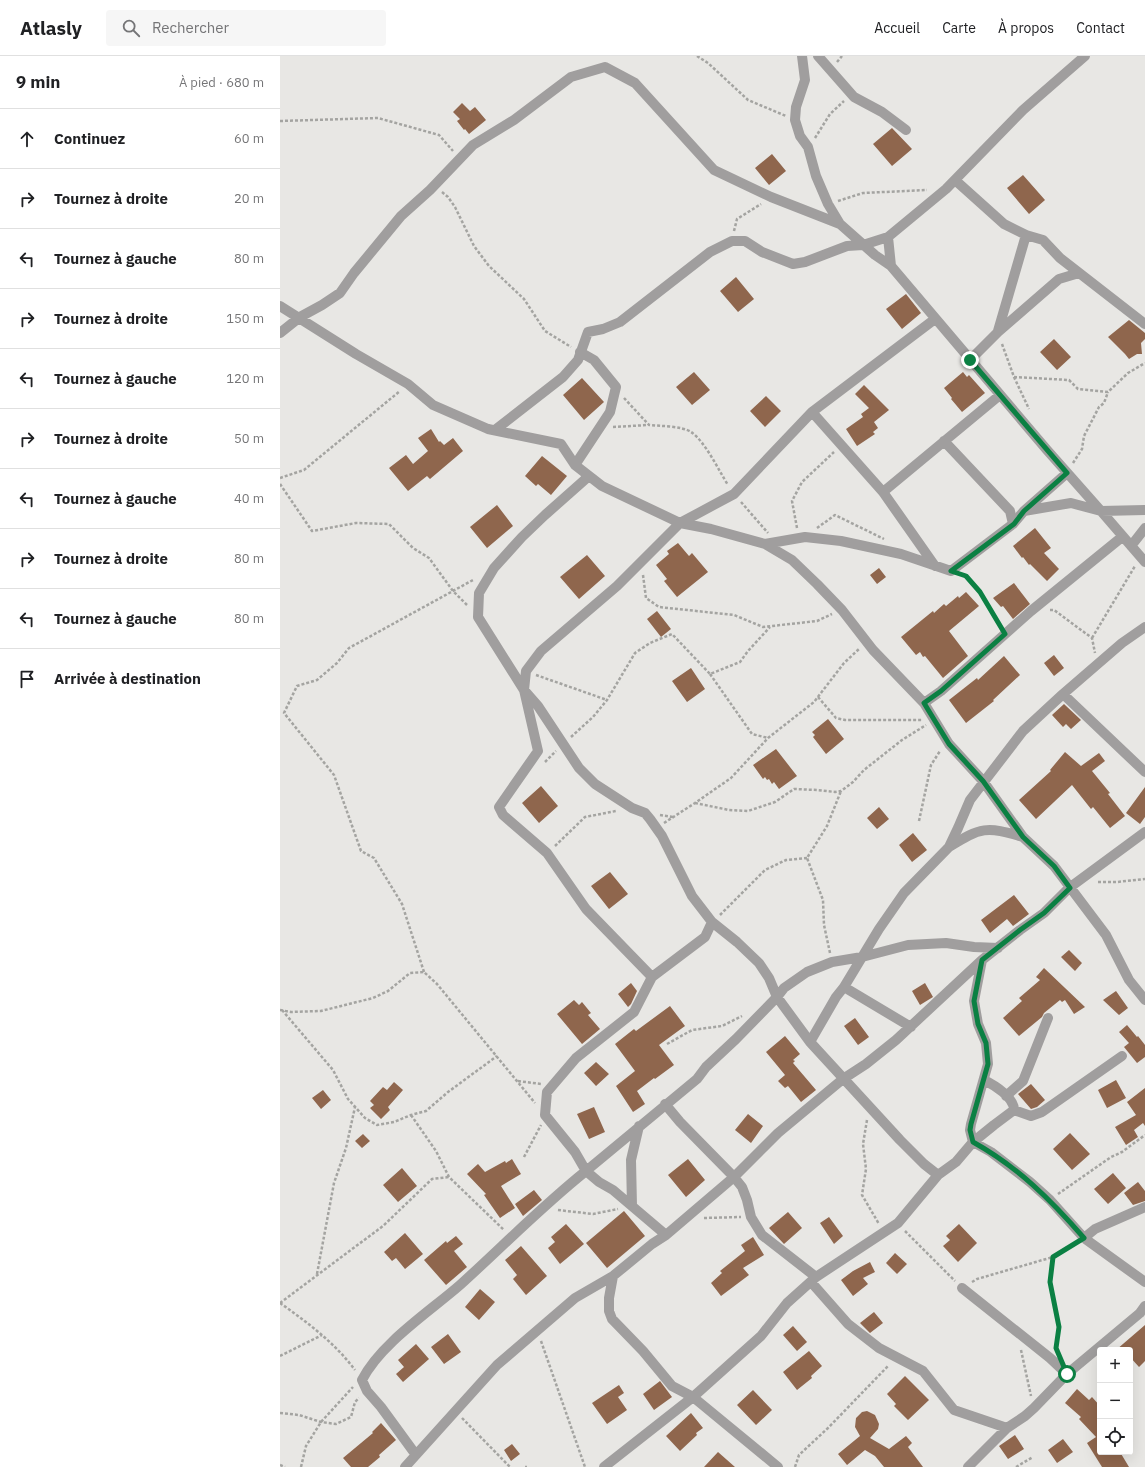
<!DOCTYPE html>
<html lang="fr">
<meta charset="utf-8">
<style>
:root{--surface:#fff;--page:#f6f6f6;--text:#202124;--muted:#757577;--line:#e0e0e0}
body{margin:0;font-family:"IBM Plex Sans",sans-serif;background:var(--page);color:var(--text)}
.controls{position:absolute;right:12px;bottom:12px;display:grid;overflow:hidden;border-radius:4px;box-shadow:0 4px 16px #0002}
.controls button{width:36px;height:36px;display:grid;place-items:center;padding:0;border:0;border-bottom:1px solid var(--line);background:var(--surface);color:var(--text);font:20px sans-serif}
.stop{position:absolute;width:12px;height:12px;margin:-9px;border:3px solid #0b8043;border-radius:50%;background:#fff}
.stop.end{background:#0b8043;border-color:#fff;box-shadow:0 1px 4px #0008}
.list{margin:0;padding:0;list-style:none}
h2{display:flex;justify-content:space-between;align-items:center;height:52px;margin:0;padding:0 16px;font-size:17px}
h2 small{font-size:13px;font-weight:400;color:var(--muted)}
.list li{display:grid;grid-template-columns:26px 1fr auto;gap:12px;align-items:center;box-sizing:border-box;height:60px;padding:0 16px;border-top:1px solid var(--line)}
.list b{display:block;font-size:15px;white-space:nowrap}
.list em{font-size:13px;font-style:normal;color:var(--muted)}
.icon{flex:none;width:22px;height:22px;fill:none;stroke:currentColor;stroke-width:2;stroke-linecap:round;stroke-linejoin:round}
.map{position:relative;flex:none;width:865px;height:1411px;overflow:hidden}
header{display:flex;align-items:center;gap:24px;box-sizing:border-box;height:56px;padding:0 20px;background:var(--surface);border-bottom:1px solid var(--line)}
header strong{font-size:19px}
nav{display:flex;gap:22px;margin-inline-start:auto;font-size:14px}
.search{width:280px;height:36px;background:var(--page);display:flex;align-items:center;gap:10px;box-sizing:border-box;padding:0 14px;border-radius:4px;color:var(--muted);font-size:15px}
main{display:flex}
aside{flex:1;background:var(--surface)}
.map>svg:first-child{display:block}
.building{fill:#8f664d}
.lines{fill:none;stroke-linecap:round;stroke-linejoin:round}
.path{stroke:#a4a4a1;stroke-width:2.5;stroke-dasharray:3 2;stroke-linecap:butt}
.minor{stroke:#a09e9e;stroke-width:10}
.route{stroke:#0b8043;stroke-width:5}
</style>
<header>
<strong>Atlasly</strong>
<div class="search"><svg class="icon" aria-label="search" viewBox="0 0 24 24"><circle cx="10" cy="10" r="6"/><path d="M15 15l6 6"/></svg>Rechercher</div>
<nav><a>Accueil</a><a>Carte</a><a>À propos</a><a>Contact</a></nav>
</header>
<main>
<aside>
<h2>9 min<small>À pied · 680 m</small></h2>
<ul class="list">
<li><svg class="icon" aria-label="ahead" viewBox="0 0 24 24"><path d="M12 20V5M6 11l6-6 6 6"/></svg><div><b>Continuez</b></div><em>60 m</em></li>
<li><svg class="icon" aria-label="right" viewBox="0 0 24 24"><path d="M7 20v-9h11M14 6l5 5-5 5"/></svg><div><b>Tournez à droite</b></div><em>20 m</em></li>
<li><svg class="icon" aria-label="left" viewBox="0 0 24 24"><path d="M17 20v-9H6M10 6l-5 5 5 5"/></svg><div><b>Tournez à gauche</b></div><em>80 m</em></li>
<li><svg class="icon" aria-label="right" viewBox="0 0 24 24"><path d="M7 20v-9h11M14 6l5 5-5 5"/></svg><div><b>Tournez à droite</b></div><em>150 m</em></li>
<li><svg class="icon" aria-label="left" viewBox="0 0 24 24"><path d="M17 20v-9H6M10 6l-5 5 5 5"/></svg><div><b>Tournez à gauche</b></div><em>120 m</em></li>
<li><svg class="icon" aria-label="right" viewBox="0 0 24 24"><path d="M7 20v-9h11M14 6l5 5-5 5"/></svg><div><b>Tournez à droite</b></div><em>50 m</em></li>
<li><svg class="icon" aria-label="left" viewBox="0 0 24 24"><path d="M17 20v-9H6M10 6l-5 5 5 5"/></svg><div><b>Tournez à gauche</b></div><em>40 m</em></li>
<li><svg class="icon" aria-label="right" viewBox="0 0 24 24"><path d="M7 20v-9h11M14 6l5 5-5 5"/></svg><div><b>Tournez à droite</b></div><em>80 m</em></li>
<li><svg class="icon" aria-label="left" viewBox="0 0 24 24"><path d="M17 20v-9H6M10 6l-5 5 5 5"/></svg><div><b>Tournez à gauche</b></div><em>80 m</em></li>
<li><svg class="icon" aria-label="arrive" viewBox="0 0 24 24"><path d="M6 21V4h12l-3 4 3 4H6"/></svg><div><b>Arrivée à destination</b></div></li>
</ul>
</aside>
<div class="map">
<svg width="865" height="1411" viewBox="0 0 865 1411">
<rect width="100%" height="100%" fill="#e8e7e4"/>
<path class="building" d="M 182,47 L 190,55 L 195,51 L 206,64 L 189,78 L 185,73 L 184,74 L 177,65 L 180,63 L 173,56 Z
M 612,72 L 632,93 L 612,110 L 593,88 Z
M 492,98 L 506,115 L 489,129 L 475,112 Z
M 743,119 L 765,144 L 749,158 L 727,132 Z
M 456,221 L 474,243 L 458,256 L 440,235 Z
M 626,238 L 641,257 L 622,273 L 606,253 Z
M 849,264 L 865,277 L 865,283 L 861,287 L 862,298 L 857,298 L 849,303 L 845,298 L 828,281 Z
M 774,283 L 791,301 L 777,314 L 760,296 Z
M 414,316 L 430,334 L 412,349 L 396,331 Z
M 683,316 L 687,321 L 689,319 L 705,337 L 682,356 L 671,343 L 672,342 L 664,332 Z
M 302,322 L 324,346 L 304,364 L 283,339 Z
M 584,329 L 609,354 L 594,366 L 598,372 L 593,376 L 595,378 L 577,390 L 566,373 L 583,361 L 581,358 L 589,352 L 575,338 Z
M 486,340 L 501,355 L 485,371 L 470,355 Z
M 151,373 L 159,386 L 160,385 L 164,389 L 173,382 L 183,395 L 150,423 L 147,420 L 128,435 L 109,412 L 126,399 L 133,408 L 148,395 L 138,382 Z
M 262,400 L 287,420 L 271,439 L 258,428 L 256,430 L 245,420 Z
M 217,449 L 233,470 L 207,492 L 190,471 Z
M 755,472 L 771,492 L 764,497 L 779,513 L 767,525 L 750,508 L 749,509 L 743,501 L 742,502 L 733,490 Z
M 398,487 L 409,500 L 412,497 L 428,516 L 397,541 L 384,525 L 387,523 L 376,509 L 389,498 L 387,495 Z
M 307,499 L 325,520 L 299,543 L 280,521 Z
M 599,512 L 606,521 L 597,528 L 590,519 Z
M 734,527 L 750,548 L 733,563 L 723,550 L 721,551 L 713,542 Z
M 686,536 L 699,550 L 669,575 L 688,600 L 663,622 L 645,600 L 643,601 L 640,596 L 636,599 L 621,581 L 653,555 L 654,557 L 664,548 L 666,550 L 678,540 L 679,542 Z
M 377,555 L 391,573 L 381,581 L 367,563 Z
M 774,599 L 784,612 L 774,620 L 764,607 Z
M 724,600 L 740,619 L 713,644 L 714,645 L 686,667 L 669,644 L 697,622 L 698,624 Z
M 411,612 L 425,633 L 407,646 L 392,625 Z
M 784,648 L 801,664 L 791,673 L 786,668 L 783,671 L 772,659 Z
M 548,663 L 564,683 L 546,698 L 533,681 L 535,679 L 532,676 Z
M 496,693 L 517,720 L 499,733 L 494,726 L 492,728 L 489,723 L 487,724 L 485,721 L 483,723 L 473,709 Z
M 785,696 L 801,710 L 819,697 L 825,705 L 812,715 L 830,737 L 828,738 L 845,760 L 830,772 L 813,751 L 811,753 L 792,729 L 756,763 L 739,744 L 771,715 L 770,714 Z
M 261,730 L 278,750 L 259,767 L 242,747 Z
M 865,731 L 865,761 L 860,768 L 846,757 Z
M 599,751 L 609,763 L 597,773 L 587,762 Z
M 633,777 L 647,794 L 632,806 L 619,789 Z
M 330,816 L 348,838 L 329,853 L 311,830 Z
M 734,839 L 749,858 L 733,870 L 727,863 L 710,877 L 701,864 Z
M 789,894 L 802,907 L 795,915 L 781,901 Z
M 764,912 L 805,951 L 794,958 L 785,944 L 782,946 L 780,944 L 764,957 L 762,961 L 739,980 L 723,962 L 742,945 L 739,942 L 760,924 L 756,921 Z
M 351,927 L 357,935 L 351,948 L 348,951 L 338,938 Z
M 645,927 L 653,941 L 640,949 L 632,935 Z
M 836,935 L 848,952 L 839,959 L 823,944 Z
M 294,944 L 299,949 L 302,946 L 311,957 L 308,959 L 320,973 L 302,988 L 277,958 Z
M 390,950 L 405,970 L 379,989 L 394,1009 L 375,1023 L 374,1022 L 357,1035 L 365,1048 L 353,1056 L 336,1030 L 355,1015 L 335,988 L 354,973 L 356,975 Z
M 575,962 L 589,981 L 578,989 L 564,970 Z
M 847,969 L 857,981 L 858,980 L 865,989 L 865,1001 L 857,1007 L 844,991 L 849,987 L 839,976 Z
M 505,980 L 520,998 L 513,1004 L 515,1005 L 513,1007 L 536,1034 L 521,1046 L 508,1030 L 505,1032 L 498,1025 L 505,1019 L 486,996 Z
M 316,1006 L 329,1018 L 316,1030 L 304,1017 Z
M 836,1024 L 846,1042 L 827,1052 L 818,1034 Z
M 114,1026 L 123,1034 L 108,1051 L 110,1054 L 101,1063 L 90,1052 L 94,1049 L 90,1045 L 103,1031 L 107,1034 Z
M 751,1028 L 765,1044 L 757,1051 L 751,1053 L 738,1038 Z
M 865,1032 L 865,1070 L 863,1067 L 854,1074 L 858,1081 L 846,1089 L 835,1071 L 856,1059 L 847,1046 Z
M 43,1034 L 51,1044 L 41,1053 L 32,1042 Z
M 314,1051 L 325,1076 L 309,1083 L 297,1058 Z
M 468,1058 L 483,1070 L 471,1087 L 455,1074 Z
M 790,1077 L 810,1098 L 792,1114 L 773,1093 Z
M 83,1078 L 90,1085 L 82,1092 L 75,1085 Z
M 232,1103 L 241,1118 L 221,1130 L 235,1152 L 220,1162 L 204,1139 L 206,1138 L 187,1118 L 198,1108 L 205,1116 L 225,1105 L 226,1107 Z
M 408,1103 L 425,1124 L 406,1141 L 388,1119 Z
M 122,1112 L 137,1130 L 118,1146 L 103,1129 Z
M 833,1117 L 846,1132 L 828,1148 L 814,1133 Z
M 858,1126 L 865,1135 L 865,1145 L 853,1149 L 844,1137 Z
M 254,1134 L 262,1144 L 243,1160 L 235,1148 Z
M 344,1155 L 365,1180 L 327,1212 L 306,1187 Z
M 508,1156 L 522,1172 L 504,1188 L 489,1172 Z
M 549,1161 L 563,1180 L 554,1188 L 540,1167 Z
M 286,1168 L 304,1188 L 280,1208 L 268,1192 L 275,1186 L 271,1181 Z
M 679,1168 L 697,1187 L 678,1206 L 663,1190 L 670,1184 L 666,1180 Z
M 125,1177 L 143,1198 L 125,1213 L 116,1202 L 112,1205 L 104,1196 Z
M 176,1180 L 183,1188 L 174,1195 L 187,1211 L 166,1229 L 144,1204 L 166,1185 L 167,1187 Z
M 473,1181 L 484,1199 L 463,1212 L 469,1219 L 441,1240 L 431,1227 L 442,1217 L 440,1215 L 465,1195 L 461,1189 Z
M 241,1190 L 267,1220 L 246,1239 L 233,1223 L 237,1219 L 225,1204 Z
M 615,1197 L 627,1208 L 617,1218 L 606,1207 Z
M 590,1206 L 595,1216 L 583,1222 L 588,1228 L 573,1240 L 561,1224 L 573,1215 Z
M 200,1233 L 215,1246 L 199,1264 L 185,1251 Z
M 594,1256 L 603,1267 L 590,1277 L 580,1267 Z
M 865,1269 L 865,1305 L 859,1311 L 850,1301 L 850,1294 L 836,1294 Z
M 513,1270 L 527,1286 L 517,1295 L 503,1279 Z
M 168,1278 L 181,1296 L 164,1308 L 151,1291 Z
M 136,1288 L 149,1303 L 123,1326 L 116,1318 L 124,1311 L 118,1304 Z
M 529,1295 L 542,1310 L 531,1320 L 532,1322 L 517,1334 L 503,1316 Z
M 625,1320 L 649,1344 L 628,1364 L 614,1350 L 616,1348 L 607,1338 Z
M 380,1325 L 392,1341 L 374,1354 L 363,1338 Z
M 339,1329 L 344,1337 L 338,1341 L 347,1354 L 327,1368 L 312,1347 Z
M 797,1333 L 809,1344 L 812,1341 L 820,1350 L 820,1396 L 840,1396 L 849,1411 L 822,1411 L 807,1387 L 816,1381 L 799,1363 L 801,1361 L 785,1347 Z
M 473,1334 L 492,1354 L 476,1369 L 457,1349 Z
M 587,1355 L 595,1359 L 599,1368 L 598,1373 L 590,1382 L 609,1393 L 626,1380 L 632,1387 L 628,1391 L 643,1411 L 604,1411 L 595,1400 L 585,1394 L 567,1409 L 558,1398 L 580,1380 L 575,1371 L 576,1362 L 582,1356 Z
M 411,1357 L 423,1372 L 416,1377 L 417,1379 L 400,1395 L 386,1380 Z
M 101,1367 L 116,1384 L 99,1399 L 100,1401 L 88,1411 L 71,1411 L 63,1402 L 93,1377 L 92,1376 Z
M 735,1379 L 744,1393 L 728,1403 L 719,1390 Z
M 783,1383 L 793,1396 L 777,1407 L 768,1394 Z
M 232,1388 L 240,1398 L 231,1405 L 224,1394 Z
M 438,1396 L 455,1411 L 424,1411 Z"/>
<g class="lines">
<path class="path" d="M 417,0 L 428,7 L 468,44 L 506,60
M 557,6 L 562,0
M 0,65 L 98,62 L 159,79 L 173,95
M 535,82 L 550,58 L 564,45
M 162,136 L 168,141 L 175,151 L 194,190 L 209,210 L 244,243 L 265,275 L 291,291
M 558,145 L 583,137 L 647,134
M 454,175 L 457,163 L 481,148
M 722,288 L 734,321 L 749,353
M 734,321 L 789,324 L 798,333 L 828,336 L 848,317 L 865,307
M 344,342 L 369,369 C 379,370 403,370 411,376 C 425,385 439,415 448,429
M 333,371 L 368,369
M 793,407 L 802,393 L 804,380 L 819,351 L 824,347 L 828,336
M 0,422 L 24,414 L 120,335
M 0,428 L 32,475 L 76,467 L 109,468 L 133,492 L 149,502 L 173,535 L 187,549
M 461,446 L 488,477
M 517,472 L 512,445 L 522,426 L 554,396
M 537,472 L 555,459 L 604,483
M 363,519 L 366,542 L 379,551 L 454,559 L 483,571 L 537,565 L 552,558
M 682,519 L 686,520 L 700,536 L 719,569
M 770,554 L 774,554 L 812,582 L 815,597
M 812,582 L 855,510
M 430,618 L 472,678 L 488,682
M 256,619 L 327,644
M 538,641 L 556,662 L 565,664 L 642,664
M 291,681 L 313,661 L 327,644 L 355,597 L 370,587 L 392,578 L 430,618 L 460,606 L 468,595 L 490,571
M 265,706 L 276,695
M 415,747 L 449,754 L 468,755 L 495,746 L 514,733 L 537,734 L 555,736 L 561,735 L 573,726 L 584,714 L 622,684 L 646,669
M 380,759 L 393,761
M 639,765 L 651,709 L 660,695
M 384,767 L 415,747 L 451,722 L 488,682 L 534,646 L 564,607 L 579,593
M 275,790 L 305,761 L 336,755
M 818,826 L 837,826 L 865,823
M 440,859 L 485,814 L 506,804 L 527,802
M 550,897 L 544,869 L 543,844 L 527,802 L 547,770 L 561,735
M 144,916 L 122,848 L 94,802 L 81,795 L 54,719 L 4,657 L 17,630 L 37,624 L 57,607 L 69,592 L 193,524
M 0,954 L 11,956 L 41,955 L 93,942 L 108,935 L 130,917 L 144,916 L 157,928 L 255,1047
M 2,954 L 53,1014 L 68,1043 L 85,1062 L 97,1069 L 114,1066 L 131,1059 L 146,1055 L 168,1036 L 217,1000
M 387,988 L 412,974 L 442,970 L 462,960
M 238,1025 L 261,1028
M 131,1059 L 156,1095 L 169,1121 L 224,1174
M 587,1064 L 583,1088 L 586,1113 L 582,1139 L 599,1168
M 244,1101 L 261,1069
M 778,1138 L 831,1101 L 842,1096 L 865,1079
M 278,1154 L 313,1158 L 338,1153
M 424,1162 L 461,1161
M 625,1175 L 675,1225
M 773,1201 L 770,1226 L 779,1271 L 776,1293
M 37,1218 L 54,1127 L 66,1092 L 75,1051
M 692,1226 L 697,1223 L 773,1201 L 795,1187
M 0,1247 C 27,1266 55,1287 75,1314
M 0,1247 L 103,1170 L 152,1123 L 169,1121
M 261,1285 L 305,1411
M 741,1294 L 751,1340
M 0,1300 L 42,1279
M 0,1357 L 19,1359 L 41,1366 L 56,1368 L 71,1361 L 75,1346 L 79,1342
M 182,1362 L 230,1411
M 0,1409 L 5,1411
M 21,1411 L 26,1390 L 41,1366 L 73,1331
M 245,1411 L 247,1411
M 515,1411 L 519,1399 L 548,1372 L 609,1309
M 736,1411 L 753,1401"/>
<path class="minor" d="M 522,0 L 525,24 L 516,51 L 515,64 L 520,80 L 528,91 L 536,120 L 548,148 L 560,168 L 595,199 L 611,210 L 767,394 L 821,455 L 865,454
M 538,0 L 574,41 L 602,56 L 626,74
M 675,124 L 724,168 L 746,179 L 763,184 L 780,202 L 865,268
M 608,181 L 611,210
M 0,250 L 76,298 L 128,328 L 153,349 L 208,373 L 281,388 L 295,409 L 322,430 L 400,467 L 431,473 L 485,488 L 512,504 L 537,528 L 562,554 L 593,594 L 644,647 L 669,688 L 703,725 L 743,781 L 774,810 L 826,879 L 849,924 L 865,944
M 655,263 L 532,356 L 454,438 L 400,467 L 337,530 L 261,595 L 246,615 L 244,634 L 258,650 L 299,712 L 315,728 L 352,752 L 365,757 L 370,763 L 382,780 L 412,840 L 432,866 L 457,886 L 479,907 L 489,922 L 497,941 L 530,986 L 556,941 L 564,931 L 599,873 L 624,837 L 669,791 L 678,772 L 690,744 L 743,675 L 783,638 L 842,587 L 865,571
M 718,275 L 746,179
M 0,277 L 20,261 L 42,249 L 60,237 L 74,217 L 121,160 L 150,134 L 193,89 L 234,64 L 291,21 L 325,11 L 355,27 L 434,114 L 491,141 L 560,168
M 690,304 L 718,276 L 779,223 L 799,217
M 532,356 L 603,436 L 655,510
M 215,374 L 283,321 L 298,304 L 308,276 L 323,273 L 340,266 L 430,196 L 452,185 L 465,185 L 482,196 L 513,208 L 525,206 L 567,190 L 583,189 L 608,181 L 666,133 L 743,54 L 805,0
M 664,385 L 730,455 L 733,468
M 295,409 L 330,356 L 336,331 L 314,304 L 300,296
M 309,420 L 265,459 L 242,481 L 214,512 L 199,537 L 198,561 L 244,634 L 258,695 L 219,751 L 223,759 L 267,797 L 306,853 L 372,921
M 603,436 L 720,339
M 744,455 L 791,447 L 821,455 L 865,506
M 485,488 L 525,481 L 561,485 L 621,498 L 671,515 L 733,468 L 744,455 L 787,417
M 851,490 L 865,472
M 783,638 L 865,716
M 644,647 L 661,635 L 751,555 L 842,481
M 669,791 C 701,771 706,770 743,781
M 702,904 L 694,945 L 698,968 L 706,987 L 708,1008 L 691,1068 L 690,1074 L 693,1086 L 711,1096 L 750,1126 L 770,1144 L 804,1182 L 865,1226
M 564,931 L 631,971
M 530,986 L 620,1084 L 644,1108 L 658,1119
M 726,1040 L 743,1025 L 768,962
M 385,1048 L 400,1066 L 454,1121 L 462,1131 L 467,1144 L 471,1161 L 482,1179 L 536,1221
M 734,1054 L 751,1060 L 762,1056 L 842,1000
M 352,1150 L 351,1104 L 359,1070
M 386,1179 L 333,1134 L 319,1126 L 306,1115 L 417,1023 L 426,1011 L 456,983 L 497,941 L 504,932 L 527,916 L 552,906 L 582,901 L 628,889 L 666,887 L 694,891 L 718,892
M 804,1182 L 815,1173 L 865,1151
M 333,1220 L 329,1242 L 329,1255 L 332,1263 L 363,1295 L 392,1330 L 413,1341 L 498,1411
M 531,1226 L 568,1268 L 599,1292 L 643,1315 L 674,1354 L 727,1372
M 682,1232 L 770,1302 L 787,1318
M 136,1399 L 101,1351 L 87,1335 L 82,1324 C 100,1288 149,1256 180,1229 C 222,1191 262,1150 306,1115 L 295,1096 L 265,1059 L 267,1036 L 296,1002 L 354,956 L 372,921 L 425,881 L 432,866
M 125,1411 L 217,1309 L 295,1242 L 333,1220 L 372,1188 L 386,1179 L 454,1121 L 498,1077 L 563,1023 L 586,1008 L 616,984 L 702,904 L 740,874 L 764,857 L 789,832 L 865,776
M 324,1411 L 413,1341 L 481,1280 L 507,1247 L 536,1221 L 618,1167 L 658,1119 L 676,1106 L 693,1086 L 714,1069 L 734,1054 C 734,1041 714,1029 704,1024
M 688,1411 L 727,1372 L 745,1360 L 754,1352 L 787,1318 L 860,1257 L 865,1250"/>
</g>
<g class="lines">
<path class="route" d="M 690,304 L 787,417 L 744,455 L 734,468 L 671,515 L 686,520 L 700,536 L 725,578 L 661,635 L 644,647 L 669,688 L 703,725 L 743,781 L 774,810 L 790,832 L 764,857 L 740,874 L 702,904 L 694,945 L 698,968 L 706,987 L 708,1008 L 691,1068 L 690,1074 L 693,1086 C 738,1111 771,1144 804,1182 L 773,1201 L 770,1226 L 779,1271 L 776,1292 L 787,1318"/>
</g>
</svg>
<div class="controls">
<button>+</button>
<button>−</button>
<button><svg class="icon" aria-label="locate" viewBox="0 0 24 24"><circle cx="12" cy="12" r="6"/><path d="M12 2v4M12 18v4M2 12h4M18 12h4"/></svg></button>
</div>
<div class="stop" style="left:787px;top:1318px"></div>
<div class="stop end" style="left:690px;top:304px"></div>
</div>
</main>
